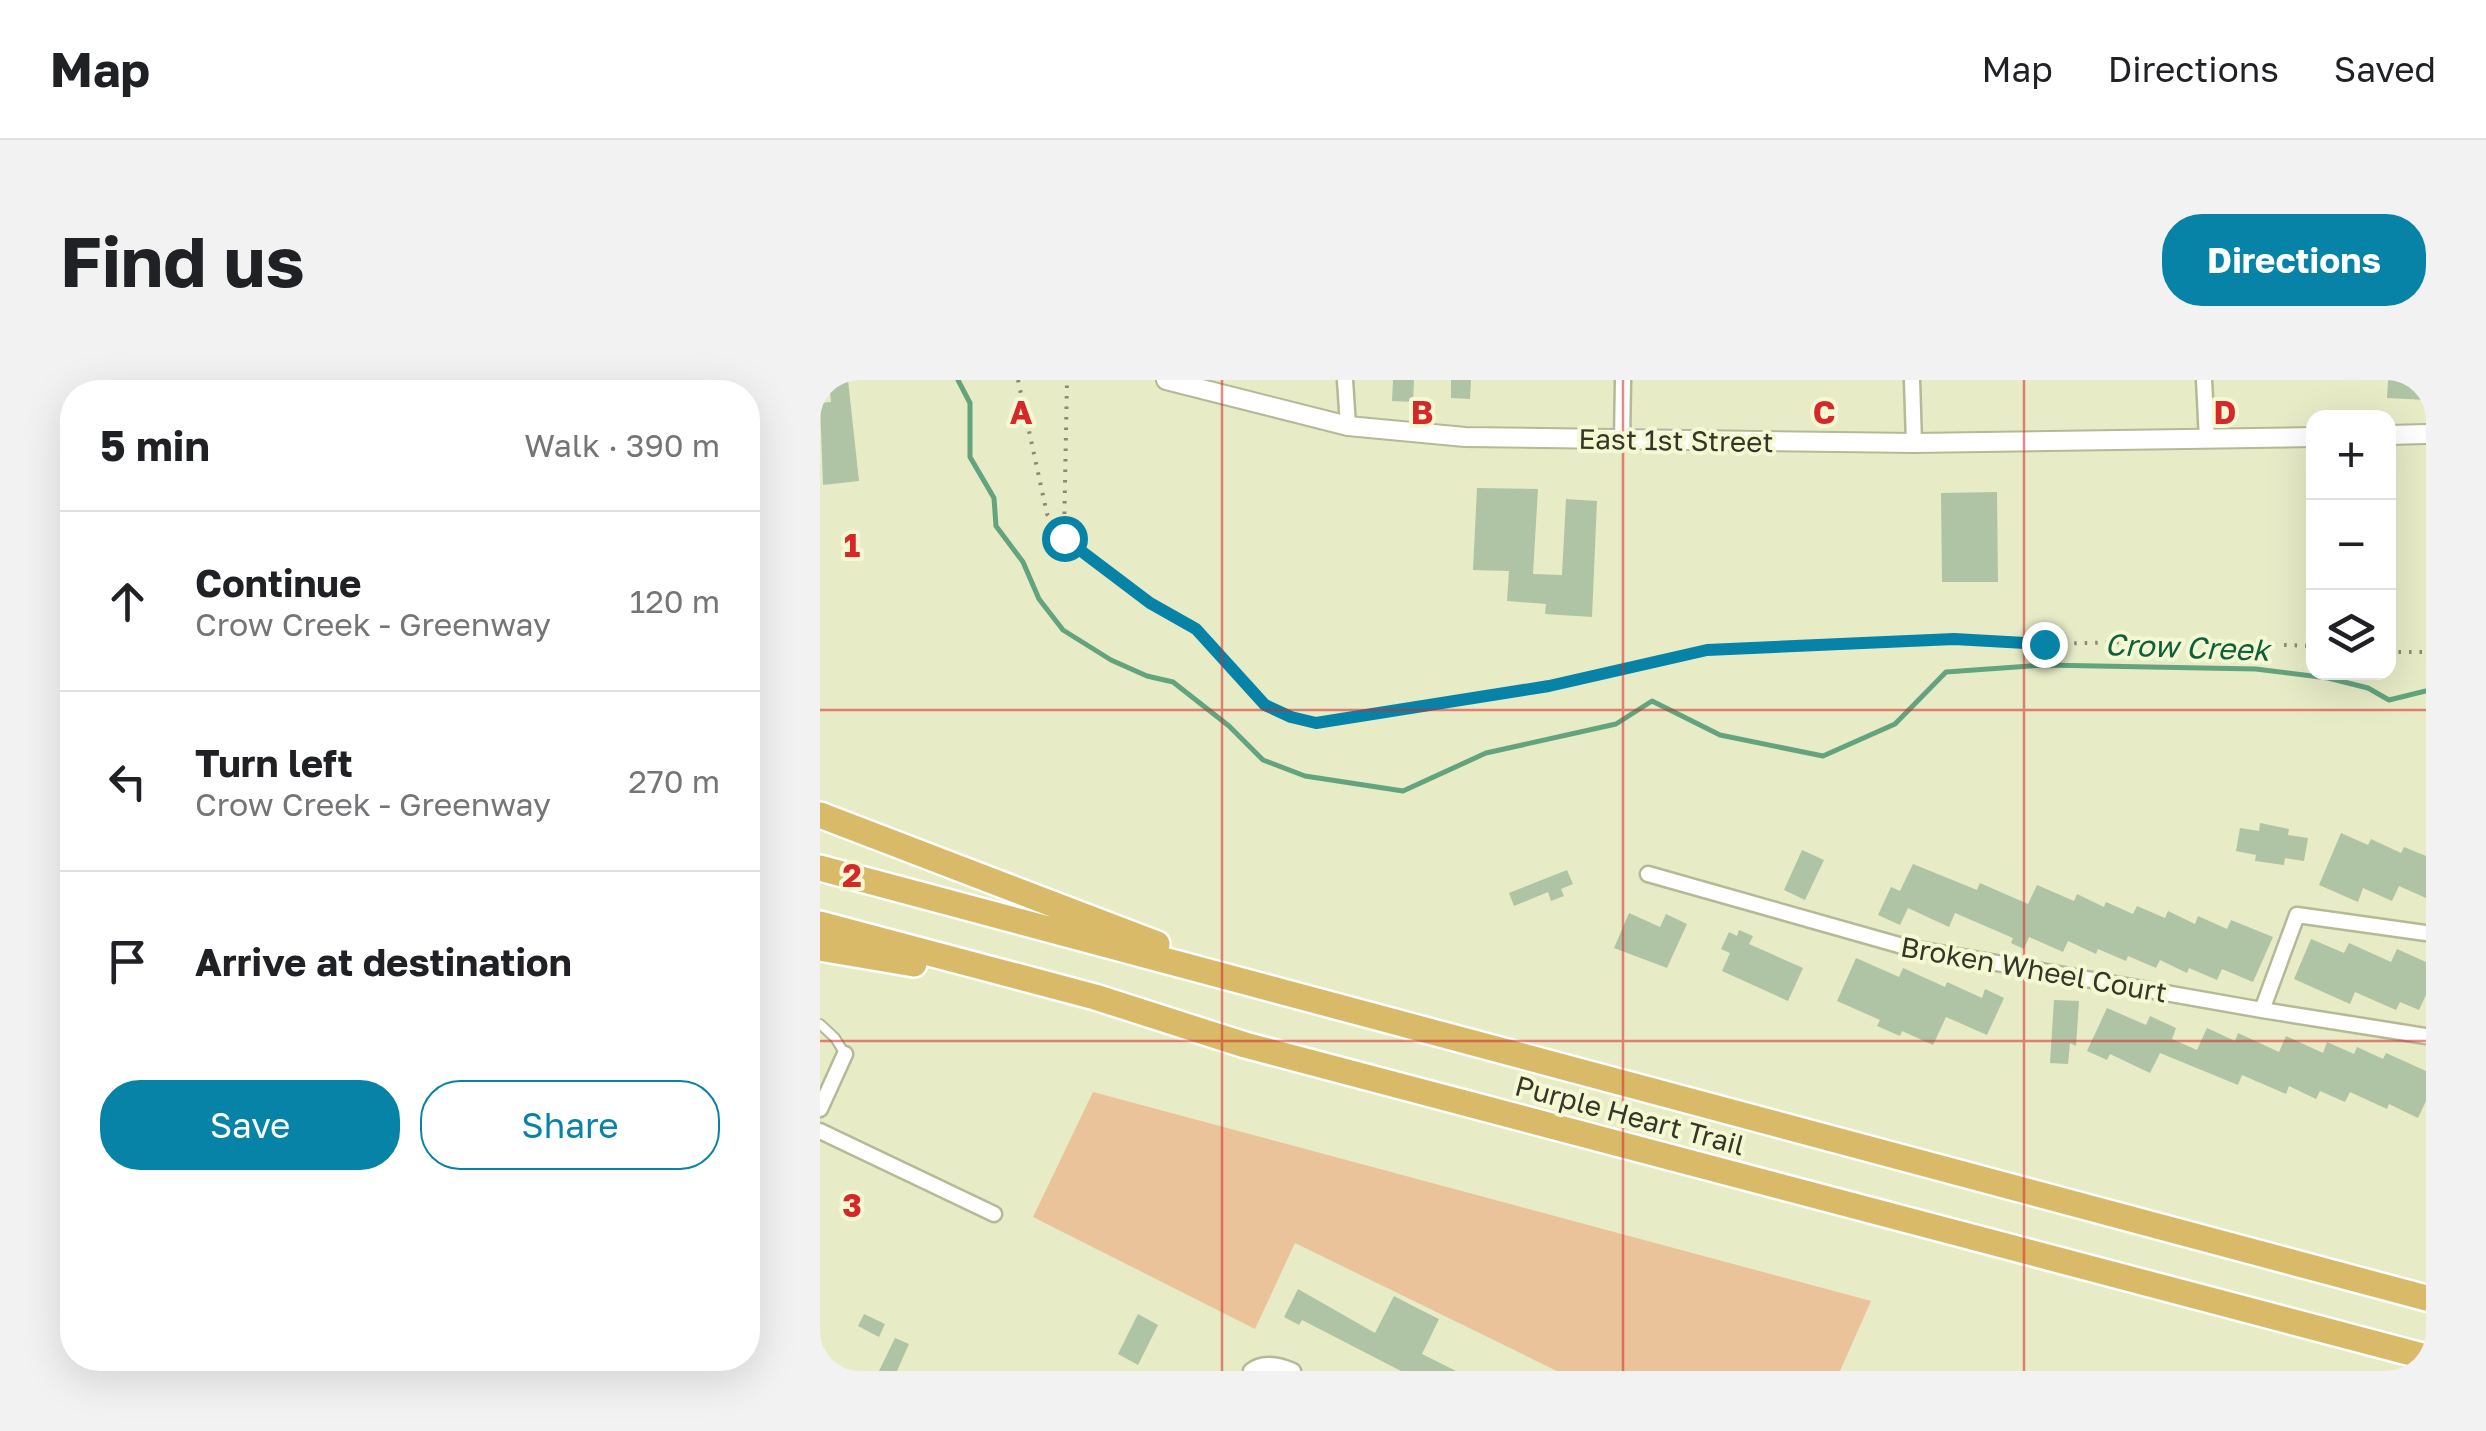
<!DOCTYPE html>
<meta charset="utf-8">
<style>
:root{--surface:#fff;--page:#f2f2f2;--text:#202124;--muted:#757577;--line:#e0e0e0;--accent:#0683a7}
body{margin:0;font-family:"Golos Text",sans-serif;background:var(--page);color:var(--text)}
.controls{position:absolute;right:30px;top:30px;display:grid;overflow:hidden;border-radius:20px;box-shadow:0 10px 40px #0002}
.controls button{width:90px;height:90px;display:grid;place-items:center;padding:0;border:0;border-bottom:2px solid var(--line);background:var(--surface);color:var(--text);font:50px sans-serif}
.stop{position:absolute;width:30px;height:30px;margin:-22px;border:8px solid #0683a7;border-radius:50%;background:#fff}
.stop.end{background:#0683a7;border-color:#fff;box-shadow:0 2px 10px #0008}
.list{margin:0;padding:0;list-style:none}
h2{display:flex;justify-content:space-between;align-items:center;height:130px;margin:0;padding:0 40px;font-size:42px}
h2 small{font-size:32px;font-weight:400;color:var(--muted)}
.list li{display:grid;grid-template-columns:65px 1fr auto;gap:30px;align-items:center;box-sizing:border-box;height:180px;padding:0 40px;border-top:2px solid var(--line)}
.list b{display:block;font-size:38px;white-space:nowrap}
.list p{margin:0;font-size:32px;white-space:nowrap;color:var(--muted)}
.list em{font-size:32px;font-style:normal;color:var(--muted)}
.actions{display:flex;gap:20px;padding:30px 40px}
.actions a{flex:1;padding:22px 0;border:2px solid var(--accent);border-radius:40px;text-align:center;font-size:35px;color:var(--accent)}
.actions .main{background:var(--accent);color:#fff}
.icon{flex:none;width:55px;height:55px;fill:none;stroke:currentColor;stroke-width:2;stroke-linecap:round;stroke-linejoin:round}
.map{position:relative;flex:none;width:1606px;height:991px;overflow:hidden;border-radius:40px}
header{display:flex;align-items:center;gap:60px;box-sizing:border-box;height:140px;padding:0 50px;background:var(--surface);border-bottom:2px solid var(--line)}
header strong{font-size:48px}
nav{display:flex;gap:55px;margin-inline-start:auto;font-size:35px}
.intro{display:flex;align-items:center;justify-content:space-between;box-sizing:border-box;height:240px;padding:0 60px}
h1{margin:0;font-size:70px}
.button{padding:25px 45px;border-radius:40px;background:var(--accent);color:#fff;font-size:35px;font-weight:700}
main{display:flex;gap:60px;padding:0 60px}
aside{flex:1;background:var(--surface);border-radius:40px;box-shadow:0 10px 40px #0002}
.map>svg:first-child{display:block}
.green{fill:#ebc39a}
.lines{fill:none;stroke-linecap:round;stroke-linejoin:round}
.stream{stroke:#63a47f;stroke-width:5}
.building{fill:#afc4a4}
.service-casing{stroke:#b5b995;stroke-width:12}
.minor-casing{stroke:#b5b995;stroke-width:19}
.tertiary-casing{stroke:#b5b995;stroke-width:22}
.motorway-casing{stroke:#fff;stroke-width:30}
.path{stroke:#888b72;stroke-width:4;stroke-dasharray:2.5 8;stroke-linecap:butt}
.service{stroke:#fff;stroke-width:8}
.minor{stroke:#fff;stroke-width:14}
.tertiary{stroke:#fff;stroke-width:18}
.motorway{stroke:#d8ba69;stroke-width:25}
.route{stroke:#0683a7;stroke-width:12}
.grid{fill:none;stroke:#d62828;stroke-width:2.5;stroke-opacity:0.55}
.labels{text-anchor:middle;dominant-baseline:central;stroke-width:8;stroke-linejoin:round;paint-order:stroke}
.street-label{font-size:28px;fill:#343627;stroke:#f4f9d3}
.water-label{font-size:30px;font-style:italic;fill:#0f5f3c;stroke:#f4f9d3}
.grid-label{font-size:32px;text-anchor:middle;font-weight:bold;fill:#d62828;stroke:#f4f9d3;stroke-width:8;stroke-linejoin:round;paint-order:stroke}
</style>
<header>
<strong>Map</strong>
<nav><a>Map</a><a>Directions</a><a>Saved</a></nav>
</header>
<div class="intro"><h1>Find us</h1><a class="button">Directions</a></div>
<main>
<aside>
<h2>5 min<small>Walk · 390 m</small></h2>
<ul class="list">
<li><svg class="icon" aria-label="ahead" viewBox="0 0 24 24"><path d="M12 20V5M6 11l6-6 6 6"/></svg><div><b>Continue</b><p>Crow Creek - Greenway</p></div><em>120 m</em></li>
<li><svg class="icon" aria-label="left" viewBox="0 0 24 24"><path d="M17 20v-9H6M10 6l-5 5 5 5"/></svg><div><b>Turn left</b><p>Crow Creek - Greenway</p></div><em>270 m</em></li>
<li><svg class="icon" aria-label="arrive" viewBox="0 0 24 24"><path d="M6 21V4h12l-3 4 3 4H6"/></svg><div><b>Arrive at destination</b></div></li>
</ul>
<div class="actions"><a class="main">Save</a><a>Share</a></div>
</aside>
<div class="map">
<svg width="1606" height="991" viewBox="0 0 1606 991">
<rect width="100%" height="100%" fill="#e7ebc6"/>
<path class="green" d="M 273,712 L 1051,921 L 1020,991 L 737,991 L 475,863 L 435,949 L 213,837 Z"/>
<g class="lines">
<path class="stream" d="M 138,0 L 150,23 L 150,77 L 174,118 L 176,146 L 203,182 L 219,219 L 243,250 L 291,280 L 327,296 L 353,302 L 409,346 L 443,380 L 485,396 L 583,411 L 666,373 L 796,344 L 832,321 L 900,355 L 1003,376 L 1075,344 L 1126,292 L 1224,285 L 1436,289 L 1508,298 L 1548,308 L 1569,320 L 1606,311"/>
</g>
<path class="building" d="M 9,0 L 28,0 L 39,101 L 3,105 L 0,23 L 11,22 Z
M 573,0 L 594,0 L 593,22 L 572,21 Z
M 631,0 L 651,0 L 650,19 L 631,18 Z
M 1568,0 L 1606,0 L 1606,20 L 1567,18 Z
M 657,108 L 718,109 L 713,194 L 742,195 L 746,119 L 777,121 L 772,237 L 725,234 L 726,224 L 687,221 L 689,191 L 653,190 Z
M 1177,112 L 1178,202 L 1122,202 L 1121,113 Z
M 1440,443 L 1469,449 L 1468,455 L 1488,458 L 1484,481 L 1465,478 L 1464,485 L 1435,481 L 1436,475 L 1416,471 L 1420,448 L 1439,451 Z
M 1521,453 L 1548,465 L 1551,459 L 1581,473 L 1584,467 L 1606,476 L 1606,518 L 1579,506 L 1572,521 L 1543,508 L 1538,522 L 1499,505 Z
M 982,470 L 1004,480 L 985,520 L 964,510 Z
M 1093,484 L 1157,510 L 1160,503 L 1208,524 L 1217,505 L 1254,521 L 1257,514 L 1284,527 L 1286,522 L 1313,534 L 1317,526 L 1345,538 L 1348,531 L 1375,544 L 1378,536 L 1407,549 L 1411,540 L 1453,557 L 1433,602 L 1402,589 L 1397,600 L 1369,588 L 1367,593 L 1340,580 L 1336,588 L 1308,576 L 1306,581 L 1278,569 L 1276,574 L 1248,561 L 1243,572 L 1209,557 L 1204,569 L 1191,563 L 1193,558 L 1135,533 L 1129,547 L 1088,528 L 1080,545 L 1058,535 L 1071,507 L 1080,511 Z
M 747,490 L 753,504 L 741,509 L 744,516 L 731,521 L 728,512 L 694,526 L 689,513 Z
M 809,533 L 840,547 L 846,534 L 867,544 L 847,588 L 794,568 Z
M 919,550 L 933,556 L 929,564 L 983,588 L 968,621 L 902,591 L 910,573 L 901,569 L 909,552 L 917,556 Z
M 1491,559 L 1524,573 L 1529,563 L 1571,582 L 1577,569 L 1606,582 L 1606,615 L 1599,630 L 1580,622 L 1576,630 L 1535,612 L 1530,624 L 1474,599 Z
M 1036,578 L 1079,597 L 1083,588 L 1125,607 L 1127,602 L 1162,618 L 1165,609 L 1184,618 L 1167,655 L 1126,637 L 1113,665 L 1082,651 L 1080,656 L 1057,646 L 1060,640 L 1017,621 Z
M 1234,620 L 1259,621 L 1256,666 L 1250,663 L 1248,684 L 1230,683 Z
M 1287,628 L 1326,645 L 1330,636 L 1356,648 L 1352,659 L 1377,670 L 1387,648 L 1415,661 L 1418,653 L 1459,672 L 1466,656 L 1503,673 L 1507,662 L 1534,674 L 1537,667 L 1563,679 L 1566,673 L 1606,691 L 1606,721 L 1598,738 L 1569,724 L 1567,729 L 1530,712 L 1525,722 L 1500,711 L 1496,719 L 1469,706 L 1466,714 L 1422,695 L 1418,705 L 1340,673 L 1330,693 L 1290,674 L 1287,680 L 1267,671 Z
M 478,909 L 555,953 L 574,916 L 593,926 L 619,939 L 602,974 L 636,991 L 581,991 L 482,940 L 479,945 L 464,937 Z
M 44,934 L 65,944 L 59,957 L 38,946 Z
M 318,934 L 338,945 L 318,985 L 298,974 Z
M 75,958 L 89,964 L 77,991 L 59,991 Z"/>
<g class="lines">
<g class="service-casing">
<path id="service" d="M 0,644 L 15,658 L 25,674"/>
</g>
<g class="minor-casing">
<path id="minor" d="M 525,0 L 528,46
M 1092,0 L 1094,63
M 1384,0 L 1387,60
M 802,60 L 803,0
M 828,494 L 1086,567 L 1442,630 L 1606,656
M 1442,630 L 1477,535 L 1606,553
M 0,729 L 25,674
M 0,751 L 174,834
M 431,991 C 443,981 459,985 473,991"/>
</g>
<g class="tertiary-casing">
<path id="tertiary" d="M 346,0 L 528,46 L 645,57 L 1094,63 L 1494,57
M 1568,55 L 1606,54"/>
</g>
<g class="motorway-casing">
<path id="motorway" d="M 0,435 L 337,564
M 0,488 L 1606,918
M 0,544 L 275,617 L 425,665 L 1606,977
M 0,568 L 94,584"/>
</g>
<path class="path" d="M 198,0 L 227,134 L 244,157 L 330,223 L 376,249 L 445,325 L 471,337 L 496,343 L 729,306 L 887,270 L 1134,259 L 1225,264 L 1350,261 L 1494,266
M 244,155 L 247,0
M 1568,272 L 1606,272"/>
<use href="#service" class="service"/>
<use href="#minor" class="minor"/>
<use href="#tertiary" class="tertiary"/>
<use href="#motorway" class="motorway"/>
</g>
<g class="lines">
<path class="route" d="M 244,158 L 330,223 L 376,249 L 445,325 L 471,337 L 496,343 L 729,306 L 887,270 L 1134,259 L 1224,264"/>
</g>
<path class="grid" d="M 402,0 L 402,991M 803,0 L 803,991M 1204,0 L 1204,991M 0,330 L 1606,330M 0,661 L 1606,661"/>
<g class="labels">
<g class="street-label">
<text transform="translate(856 60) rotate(1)">East 1st Street</text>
<text transform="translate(1214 589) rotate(10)">Broken Wheel Court</text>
<text transform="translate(810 735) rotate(15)">Purple Heart Trail</text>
</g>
<g class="water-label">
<text transform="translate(1367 267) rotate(2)">Crow Creek</text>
</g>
</g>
<g class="grid-label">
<text x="201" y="44">A</text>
<text x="602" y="44">B</text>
<text x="1004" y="44">C</text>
<text x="1405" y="44">D</text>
<text x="32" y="177">1</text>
<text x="32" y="507">2</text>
<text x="32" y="837">3</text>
</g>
</svg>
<div class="controls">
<button>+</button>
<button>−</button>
<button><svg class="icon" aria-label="layers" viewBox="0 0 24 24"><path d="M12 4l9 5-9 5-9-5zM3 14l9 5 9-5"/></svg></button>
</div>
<div class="stop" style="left:244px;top:158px"></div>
<div class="stop end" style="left:1224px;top:264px"></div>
</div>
</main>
